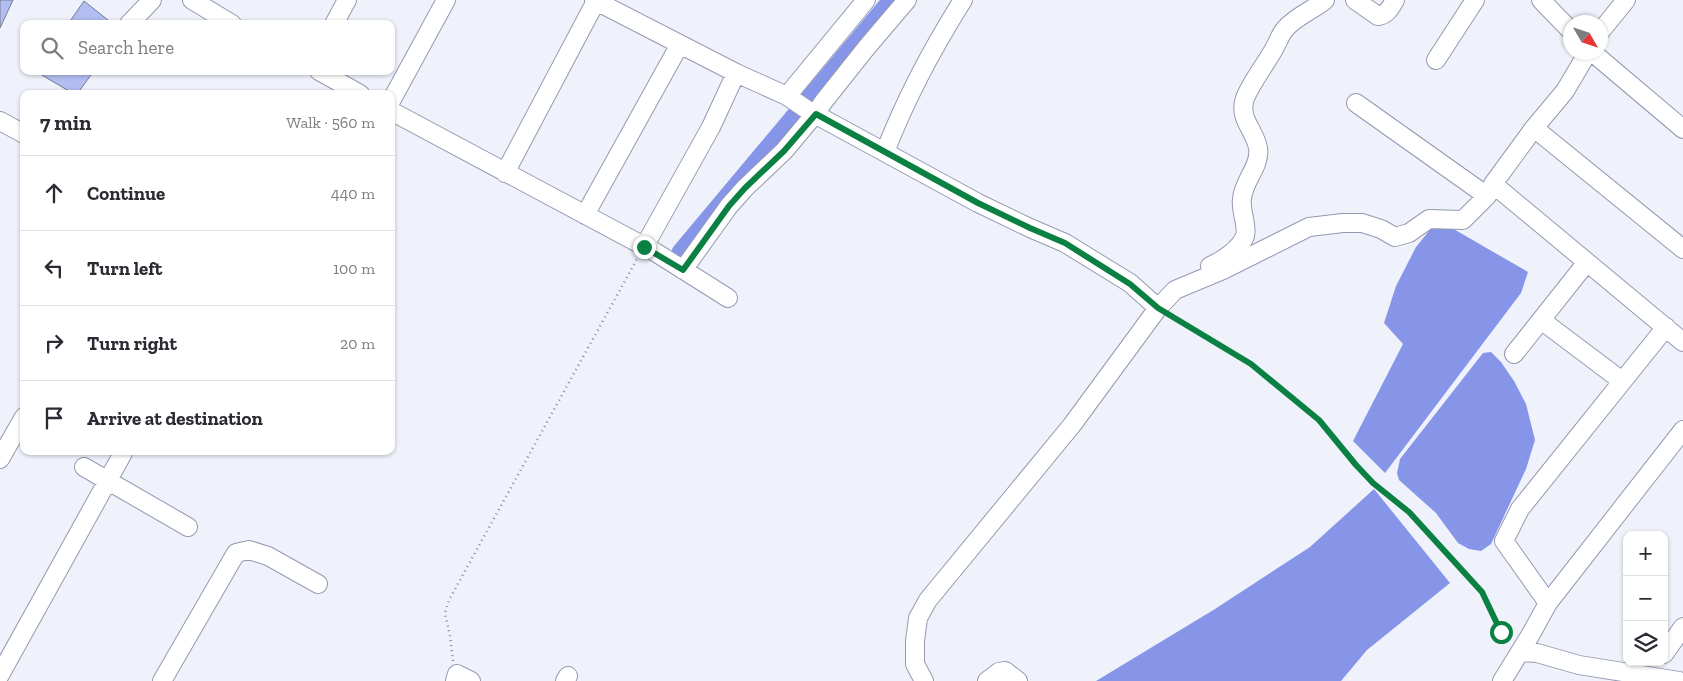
<!DOCTYPE html>
<meta charset="utf-8">
<style>
:root{--surface:#fff;--page:#f7f7f7;--text:#2b2b33;--muted:#7c7c81;--line:#e1e1e2}
body{margin:0;font-family:"Zilla Slab",serif;background:var(--page);color:var(--text)}
.controls{position:absolute;right:15px;bottom:15px;display:grid;overflow:hidden;border-radius:10px;box-shadow:0 1px 4px #0004}
.controls button{width:45px;height:45px;display:grid;place-items:center;padding:0;border:0;border-bottom:1px solid var(--line);background:var(--surface);color:var(--text);font:25px sans-serif}
.compass{position:absolute;left:1563px;top:15px;width:45px;height:45px;border-radius:50%;background:var(--surface);box-shadow:0 1px 4px #0004;rotate:129deg}
.stop{position:absolute;width:15px;height:15px;margin:-11px;border:4px solid #0b8043;border-radius:50%;background:#fff}
.stop.end{background:#0b8043;border-color:#fff;box-shadow:0 1px 5px #0008}
.list{margin:0;padding:0;list-style:none}
h2{display:flex;justify-content:space-between;align-items:center;height:65px;margin:0;padding:0 20px;font-size:21px}
h2 small{font-size:16px;font-weight:400;color:var(--muted)}
.list li{display:grid;grid-template-columns:32px 1fr auto;gap:15px;align-items:center;box-sizing:border-box;height:75px;padding:0 20px;border-top:1px solid var(--line)}
.list b{display:block;font-size:19px;white-space:nowrap}
.list em{font-size:16px;font-style:normal;color:var(--muted)}
.icon{flex:none;width:28px;height:28px;fill:none;stroke:currentColor;stroke-width:2;stroke-linecap:round;stroke-linejoin:round}
.map{position:relative;flex:none;width:1683px;height:681px;overflow:hidden}
.search{position:absolute;background:var(--surface);box-shadow:0 1px 4px #0004;left:20px;top:20px;width:375px;height:55px;display:flex;align-items:center;gap:12px;box-sizing:border-box;padding:0 18px;border-radius:10px;color:var(--muted);font-size:19px}
.panel{position:absolute;background:var(--surface);box-shadow:0 1px 4px #0004;left:20px;top:90px;width:375px;height:365px;border-radius:10px}
.map>svg:first-child{display:block}
.water{fill:#8695e8}
.lines{fill:none;stroke-linecap:round;stroke-linejoin:round}
.canal{stroke:#8695e8;stroke-width:14}
.building{fill:#b2bef2;stroke:#767b91}
.minor-casing{stroke:#9499b0;stroke-width:20}
.path{stroke:#898c95;stroke-width:2.5;stroke-dasharray:1 4;stroke-linecap:butt}
.minor{stroke:#fff;stroke-width:18}
.route{stroke:#0b8043;stroke-width:6}
</style>
<div class="map">
<svg width="1683" height="681" viewBox="0 0 1683 681">
<rect width="100%" height="100%" fill="#eff2fb"/>
<path class="water" d="M 1438,220 L 1528,272 L 1521,293 L 1385,473 L 1353,441 L 1403,344 L 1384,323 L 1396,286 L 1416,247 Z
M 1491,352 L 1501,362 L 1514,381 L 1526,404 L 1535,440 L 1526,469 L 1491,544 L 1481,551 L 1469,549 L 1458,543 L 1436,513 L 1399,480 L 1397,473 L 1400,459 L 1483,353 Z
M 1374,489 L 1450,583 L 1367,650 L 1341,681 L 1096,681 L 1215,609 L 1310,547 Z"/>
<g class="lines">
<path class="canal" d="M 679,251 L 889,0"/>
</g>
<path class="building" d="M 0,0 L 13,0 L 0,28 Z
M 84,1 L 113,24 L 68,24 Z
M 35,71 L 84,71 L 91,75 L 77,94 L 74,94 Z"/>
<g class="lines">
<g class="minor-casing">
<path id="minor" d="M 192,0 L 232,24
M 594,0 L 736,73 L 787,96 L 809,111 L 978,203 L 1030,228 L 1065,243 L 1130,283 L 1158,308 L 1175,290 L 1223,270 L 1309,227 L 1343,223 L 1362,223 L 1381,229 L 1395,237 L 1409,233 L 1429,219 L 1463,220 L 1487,196 L 1493,184 L 1534,128 L 1565,91 L 1588,52
M 1355,0 L 1378,16 C 1387,15 1391,7 1395,0
M 1541,0 L 1570,30
M 129,24 L 152,0
M 334,24 L 347,0
M 1600,32 L 1626,0
M 1592,52 L 1683,129
M 1436,60 L 1475,0
M 319,71 L 360,94
M 787,96 L 866,0
M 391,101 L 446,0
M 1356,103 L 1487,196
M 391,111 L 655,252 L 728,298
M 0,121 L 24,134
M 1534,128 L 1683,249
M 885,152 C 906,98 932,49 963,0
M 505,173 L 596,1
M 1493,184 L 1683,342
M 585,215 L 680,44
M 644,247 L 711,127 L 736,73
M 1210,266 C 1222,261 1240,249 1245,236 C 1248,226 1240,210 1242,199 C 1243,181 1261,166 1258,148 C 1255,131 1240,120 1244,102 C 1246,90 1267,62 1274,49 C 1278,42 1280,35 1285,29 C 1295,17 1313,10 1325,0
M 683,270 L 729,206 L 745,188 L 784,151 L 815,114 L 824,101 L 867,47 L 907,0
M 1541,320 L 1622,381
M 1514,354 L 1587,262
M 0,459 L 24,417
M 84,467 L 188,527
M 1548,603 L 1504,541 L 1520,509 L 1666,327
M 1520,652 L 1537,653 L 1579,665 L 1679,681
M 1664,654 L 1683,627
M 0,675 L 123,453
M 162,681 L 236,553 L 249,550 L 268,556 L 318,584
M 455,681 L 457,674 L 471,681
M 565,681 L 568,676
M 924,681 L 915,664 L 915,641 L 918,618 L 928,600 L 1072,425 L 1158,308
M 987,681 L 999,672 L 1005,671 L 1018,681
M 1502,681 L 1531,634 L 1548,603 L 1683,430"/>
</g>
<path class="path" d="M 1170,315 L 1251,363 L 1319,420 L 1356,465 L 1373,483 L 1409,512 L 1482,592 L 1501,632 L 1510,641
M 453,661 L 450,636 L 445,613 L 449,600 L 637,259"/>
<use href="#minor" class="minor"/>
</g>
<g class="lines">
<path class="route" d="M 644,247 L 683,270 L 729,206 L 745,188 L 784,151 L 816,114 L 978,203 L 1030,228 L 1065,243 L 1130,284 L 1158,308 L 1251,364 L 1319,420 L 1356,465 L 1373,483 L 1409,512 L 1482,592 L 1501,632"/>
</g>
</svg>
<div class="controls">
<button>+</button>
<button>−</button>
<button><svg class="icon" aria-label="layers" viewBox="0 0 24 24"><path d="M12 4l9 5-9 5-9-5zM3 14l9 5 9-5"/></svg></button>
</div>
<svg class="compass" viewBox="-18 -18 36 36"><path d="M0-13l5 13h-10z" fill="#e53935"/><path d="M0 13l5-13h-10z" fill="#7c7c81"/></svg>
<div class="stop" style="left:1501px;top:632px"></div>
<div class="stop end" style="left:644px;top:247px"></div>
<div class="search"><svg class="icon" aria-label="search" viewBox="0 0 24 24"><circle cx="10" cy="10" r="6"/><path d="M15 15l6 6"/></svg>Search here</div>
<section class="panel">
<h2>7 min<small>Walk · 560 m</small></h2>
<ul class="list">
<li><svg class="icon" aria-label="ahead" viewBox="0 0 24 24"><path d="M12 20V5M6 11l6-6 6 6"/></svg><div><b>Continue</b></div><em>440 m</em></li>
<li><svg class="icon" aria-label="left" viewBox="0 0 24 24"><path d="M17 20v-9H6M10 6l-5 5 5 5"/></svg><div><b>Turn left</b></div><em>100 m</em></li>
<li><svg class="icon" aria-label="right" viewBox="0 0 24 24"><path d="M7 20v-9h11M14 6l5 5-5 5"/></svg><div><b>Turn right</b></div><em>20 m</em></li>
<li><svg class="icon" aria-label="arrive" viewBox="0 0 24 24"><path d="M6 21V4h12l-3 4 3 4H6"/></svg><div><b>Arrive at destination</b></div></li>
</ul>
</section>
</div>
